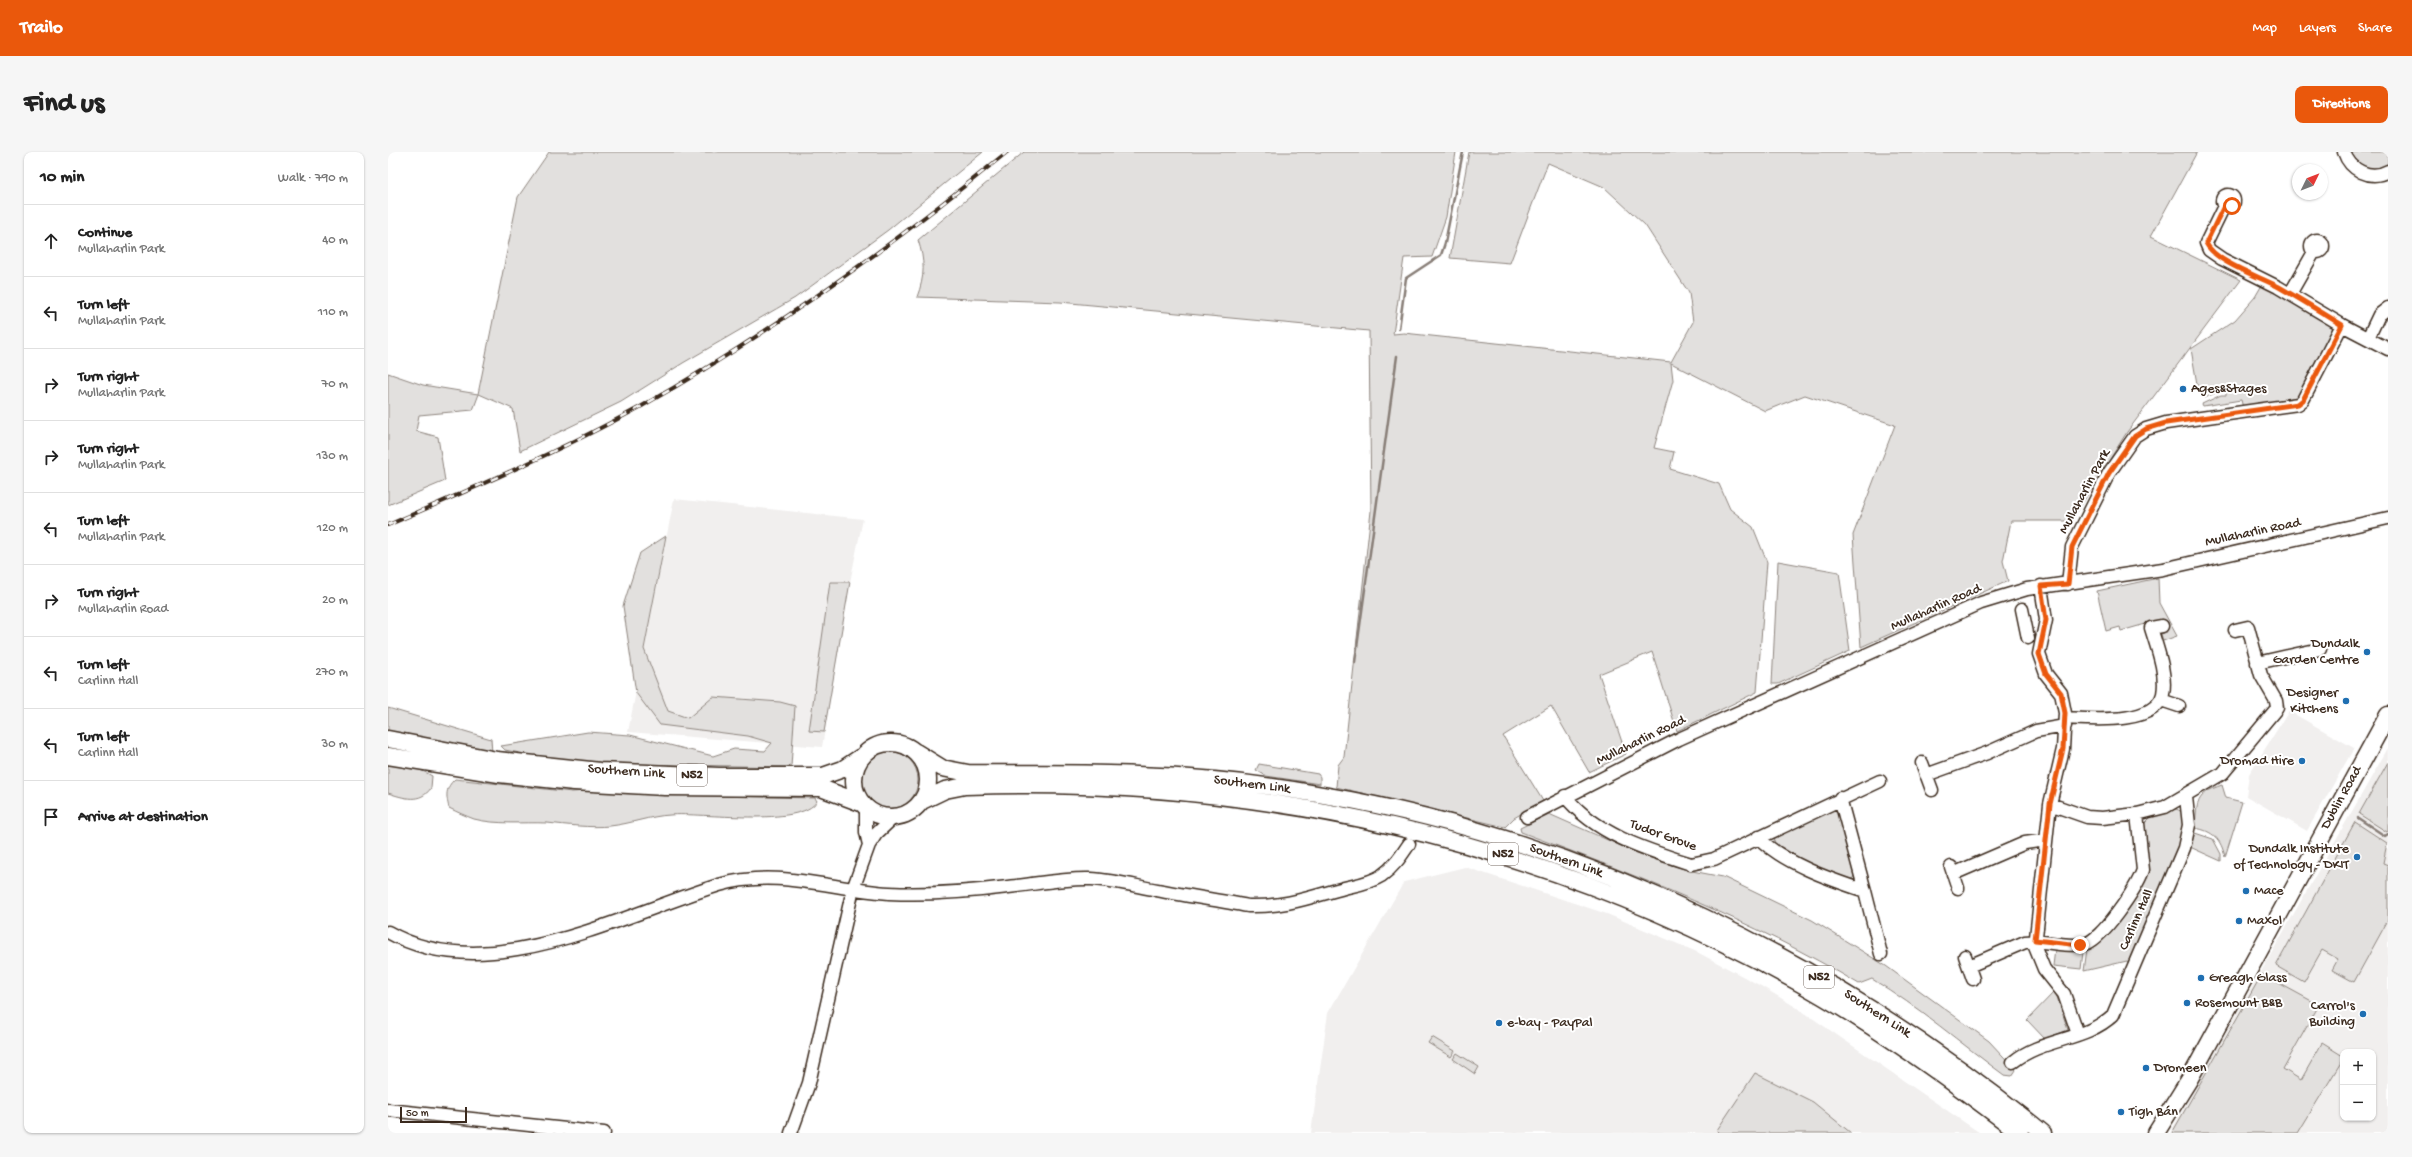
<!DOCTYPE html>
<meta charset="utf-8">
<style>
:root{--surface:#fff;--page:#f6f6f6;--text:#222;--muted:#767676;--line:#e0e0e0;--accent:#ea580c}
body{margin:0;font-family:"Gochi Hand",sans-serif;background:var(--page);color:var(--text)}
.controls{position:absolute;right:12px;bottom:12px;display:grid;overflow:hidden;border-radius:8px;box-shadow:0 1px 3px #0004}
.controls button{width:36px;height:36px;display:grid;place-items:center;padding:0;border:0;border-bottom:1px solid var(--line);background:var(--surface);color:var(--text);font:20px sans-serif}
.compass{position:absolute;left:1904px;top:12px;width:36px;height:36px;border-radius:50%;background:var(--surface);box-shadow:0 1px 3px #0004;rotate:47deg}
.scale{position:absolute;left:12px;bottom:10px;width:67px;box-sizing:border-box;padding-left:4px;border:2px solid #3b2a1e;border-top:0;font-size:11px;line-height:14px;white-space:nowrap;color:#3b2a1e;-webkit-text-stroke:3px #fff;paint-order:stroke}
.stop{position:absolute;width:12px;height:12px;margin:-9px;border:3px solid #ea580c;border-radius:50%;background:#fff}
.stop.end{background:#ea580c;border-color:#fff;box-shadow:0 1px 4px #0008}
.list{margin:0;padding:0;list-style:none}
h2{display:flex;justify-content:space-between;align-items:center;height:52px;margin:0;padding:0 16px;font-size:17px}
h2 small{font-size:13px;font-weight:400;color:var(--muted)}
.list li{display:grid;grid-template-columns:26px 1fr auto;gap:12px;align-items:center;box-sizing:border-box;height:72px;padding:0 16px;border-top:1px solid var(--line)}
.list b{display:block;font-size:15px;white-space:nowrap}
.list p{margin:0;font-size:13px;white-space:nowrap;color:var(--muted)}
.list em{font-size:13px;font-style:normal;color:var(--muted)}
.icon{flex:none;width:22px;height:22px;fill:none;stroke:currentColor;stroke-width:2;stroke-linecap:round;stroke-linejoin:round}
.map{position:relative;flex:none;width:2000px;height:981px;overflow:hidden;border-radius:8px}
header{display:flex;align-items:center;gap:24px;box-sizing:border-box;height:56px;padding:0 20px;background:var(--accent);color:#fff}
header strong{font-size:19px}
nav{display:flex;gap:22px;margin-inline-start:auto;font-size:14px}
.intro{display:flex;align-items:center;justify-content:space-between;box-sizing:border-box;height:96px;padding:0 24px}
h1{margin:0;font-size:28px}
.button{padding:10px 18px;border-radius:8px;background:var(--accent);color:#fff;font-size:14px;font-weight:700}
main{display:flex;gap:24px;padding:0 24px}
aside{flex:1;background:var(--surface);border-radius:8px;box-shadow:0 1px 3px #0004}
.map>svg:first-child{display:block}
.built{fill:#f1efee;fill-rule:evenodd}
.green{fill:#e2e0de;stroke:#8e857e}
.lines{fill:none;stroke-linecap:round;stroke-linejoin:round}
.stream{stroke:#887e77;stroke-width:2.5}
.minor-casing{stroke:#3b2a1e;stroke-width:15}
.major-casing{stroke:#3b2a1e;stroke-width:19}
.minor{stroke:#fff;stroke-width:12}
.major{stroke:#fff;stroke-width:16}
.rail-casing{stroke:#3b2a1e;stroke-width:4}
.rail{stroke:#fff;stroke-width:2.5;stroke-dasharray:8;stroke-linecap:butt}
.route{stroke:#ea580c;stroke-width:5}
.poi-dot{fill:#1f6fb2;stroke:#fff;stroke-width:1.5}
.labels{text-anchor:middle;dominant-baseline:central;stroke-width:4;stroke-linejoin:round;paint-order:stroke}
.shield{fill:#fff;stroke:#766a62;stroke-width:1}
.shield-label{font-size:13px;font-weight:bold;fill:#3b2a1e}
.poi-label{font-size:14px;fill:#3b2a1e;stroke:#fff;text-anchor:start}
.street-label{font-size:14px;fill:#3b2a1e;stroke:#fff}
</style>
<header>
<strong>Trailo</strong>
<nav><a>Map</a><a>Layers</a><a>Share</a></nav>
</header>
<div class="intro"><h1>Find us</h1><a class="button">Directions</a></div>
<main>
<aside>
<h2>10 min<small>Walk · 790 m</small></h2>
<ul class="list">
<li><svg class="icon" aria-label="ahead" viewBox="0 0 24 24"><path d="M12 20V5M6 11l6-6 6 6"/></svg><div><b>Continue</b><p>Mullaharlin Park</p></div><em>40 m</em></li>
<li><svg class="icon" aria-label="left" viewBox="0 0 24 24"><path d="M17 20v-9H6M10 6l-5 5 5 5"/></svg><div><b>Turn left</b><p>Mullaharlin Park</p></div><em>110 m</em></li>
<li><svg class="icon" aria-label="right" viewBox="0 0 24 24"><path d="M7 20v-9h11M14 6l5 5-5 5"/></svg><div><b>Turn right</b><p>Mullaharlin Park</p></div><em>70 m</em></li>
<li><svg class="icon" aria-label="right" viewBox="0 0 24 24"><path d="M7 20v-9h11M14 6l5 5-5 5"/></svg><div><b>Turn right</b><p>Mullaharlin Park</p></div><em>130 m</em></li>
<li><svg class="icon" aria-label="left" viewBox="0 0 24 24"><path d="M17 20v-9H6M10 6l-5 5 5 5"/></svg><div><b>Turn left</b><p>Mullaharlin Park</p></div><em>120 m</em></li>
<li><svg class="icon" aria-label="right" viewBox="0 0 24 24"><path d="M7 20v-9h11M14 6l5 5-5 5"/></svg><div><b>Turn right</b><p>Mullaharlin Road</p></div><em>20 m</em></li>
<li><svg class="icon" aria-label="left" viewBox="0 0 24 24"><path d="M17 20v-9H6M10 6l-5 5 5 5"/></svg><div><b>Turn left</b><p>Carlinn Hall</p></div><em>270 m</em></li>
<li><svg class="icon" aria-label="left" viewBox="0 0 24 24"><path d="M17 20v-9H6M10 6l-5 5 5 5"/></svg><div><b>Turn left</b><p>Carlinn Hall</p></div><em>30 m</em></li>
<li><svg class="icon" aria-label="arrive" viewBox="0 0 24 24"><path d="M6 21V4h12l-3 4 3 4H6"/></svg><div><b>Arrive at destination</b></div></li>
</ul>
</aside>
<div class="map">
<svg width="2000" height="981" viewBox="0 0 2000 981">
<rect width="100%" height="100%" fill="#fff"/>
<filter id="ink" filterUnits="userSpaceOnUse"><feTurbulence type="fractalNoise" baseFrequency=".025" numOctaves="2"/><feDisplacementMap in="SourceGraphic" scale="8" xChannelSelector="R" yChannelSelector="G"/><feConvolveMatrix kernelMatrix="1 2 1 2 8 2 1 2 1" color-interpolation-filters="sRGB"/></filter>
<g filter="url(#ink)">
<path class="built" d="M 286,347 L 475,367 L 462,430 L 434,595 L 240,580 Z
M 1901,559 L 1966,596 L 1919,679 L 1858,644 L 1861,622 Z
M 2000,596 L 2000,981 L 1782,981 L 1833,890 ZM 1955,900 L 1985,900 L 1985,966 L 1955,966 Z
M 1077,715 L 1219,762 L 1309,800 L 1373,834 L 1411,857 L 1592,981 L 923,981 L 940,861 L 1016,730 Z"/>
<path class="green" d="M 161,0 L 595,0 L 500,78 L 407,146 L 295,211 L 233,250 L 132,299 L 125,257 L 91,242 L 85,258 L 31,263 L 28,279 L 50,285 L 57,329 L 0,353 L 0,221 L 35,233 L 90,242 L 130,45 Z
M 636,0 L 1068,0 L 1058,65 L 1044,105 L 1016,106 L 1005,182 L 1016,181 L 1283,210 L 1305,170 L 1301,141 L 1257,73 L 1216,35 L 1160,11 L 1122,111 L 1062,106 L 1081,0 L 1809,0 L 1763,84 L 1853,128 L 1739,280 L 1683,369 L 1623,369 L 1615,409 L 1620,429 L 1473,495 L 1465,383 L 1507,273 L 1417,243 L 1377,259 L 1283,211 L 1285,228 L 1266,296 L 1286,300 L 1282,317 L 1331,332 L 1342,357 L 1365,375 L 1379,410 L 1369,540 L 1289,579 L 1264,500 L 1211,522 L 1238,602 L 1201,620 L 1163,554 L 1115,584 L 1155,649 L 1126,666 L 1117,675 L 948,635 L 950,613 L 956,605 L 983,359 L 981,179 L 672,150 L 529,145 C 537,124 537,109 530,88 Z
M 1963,0 L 2000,0 L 2000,13 C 1983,20 1972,16 1963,0 Z
M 1874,133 L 1947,174 L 1913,245 L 1855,256 L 1853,248 L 1815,254 L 1814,252 L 1833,243 L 1838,243 L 1838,236 L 1816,246 L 1815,237 L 1810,238 L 1803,197 L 1847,168 L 1867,145 Z
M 278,384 L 256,497 L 280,559 L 300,566 L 325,545 L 392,550 L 407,554 L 403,615 L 181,611 L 117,598 L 113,594 L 200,580 L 242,583 L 325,604 L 346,597 L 377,599 L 384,591 L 360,584 L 272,573 L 248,541 L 235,454 L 252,401 Z
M 1390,409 L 1451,420 L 1462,499 L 1390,532 L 1384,532 Z
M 1770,426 L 1771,451 L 1789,484 L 1775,489 L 1773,482 L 1779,480 L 1775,467 L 1733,479 L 1732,475 L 1718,479 L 1709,439 Z
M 442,430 L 462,430 L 436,580 L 421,579 Z
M 0,556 L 103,587 L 104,601 L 0,583 Z
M472 628a29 29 0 1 1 58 0a29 29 0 1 1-58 0Z
M 2000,610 L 2000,679 L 1999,680 L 1971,662 Z
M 0,611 C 15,614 30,615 44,624 L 43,636 C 32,652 16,646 0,641 Z
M 871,612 L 930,622 L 932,625 L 932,632 L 878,624 L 868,618 Z
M 67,627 L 184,640 L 210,638 L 277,643 L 427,646 L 429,649 C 413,676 312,660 282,663 C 262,664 242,672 222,674 C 202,676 179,673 159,671 C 135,670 109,673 86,667 C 78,664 69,660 61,656 C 58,644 57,636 67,627 Z
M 1834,633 L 1838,646 L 1854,650 L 1837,705 C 1833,687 1825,679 1807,676 C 1809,651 1807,642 1834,633 Z
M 1447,655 L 1450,657 L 1468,722 L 1464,727 L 1456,729 L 1391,696 L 1386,690 L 1387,684 Z
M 1788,657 C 1791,658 1795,660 1796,664 C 1802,683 1752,788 1742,811 L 1739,809 L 1696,819 L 1699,797 C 1722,786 1757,741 1760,715 C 1761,702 1757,685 1756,672 L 1764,664 Z
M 1161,662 L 1249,701 L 1299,718 L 1335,725 L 1424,768 L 1498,814 L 1601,889 L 1628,918 L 1624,924 L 1616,923 C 1572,891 1531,855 1484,827 L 1471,832 C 1364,768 1249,724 1133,680 L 1132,676 Z
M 1967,670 L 1999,691 L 1995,711 L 2000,713 L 2000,768 L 1966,830 L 1944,818 L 1950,807 L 1934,798 L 1916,830 L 1888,814 Z
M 1807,681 L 1825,687 L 1833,702 L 1833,709 L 1802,695 Z
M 1667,797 L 1695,800 L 1693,817 L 1665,814 Z
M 1874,822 L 1931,853 L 1895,917 L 1913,928 L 1934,891 L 1955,904 L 1955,907 L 1910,981 L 1784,981 Z
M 1667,839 L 1680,878 L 1657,887 L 1639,868 Z
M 1044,885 L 1067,899 L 1063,905 L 1040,891 Z
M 1069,901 L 1091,915 L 1087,922 L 1065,907 Z
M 1367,921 L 1425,950 L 1463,981 L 1330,981 L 1329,978 Z"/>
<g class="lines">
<path class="stream" d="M 1011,177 L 1018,126 L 1053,103 L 1057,91 L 1075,0
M 967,510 L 1009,204
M 1970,666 L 1997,684 L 2000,682"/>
<g class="minor-casing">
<path id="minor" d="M 1956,0 C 1962,18 1982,29 2000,19
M1834 49a6 6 0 1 1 12 0a6 6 0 1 1-12 0Z
M 1836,54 L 1818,91 L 1821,98 L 1834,107 L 1890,135 L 1954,173 L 2000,197
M1923 94a6 6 0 1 1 12 0a6 6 0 1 1-12 0Z
M 1902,142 L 1926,100
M 1980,186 L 1991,163 L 2000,156
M 1680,432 L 1684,395 L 1721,321 L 1747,284 L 1758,277 L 1778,271 L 1910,252 L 1915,248 L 1954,173
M 1653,434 L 1658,468 L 1651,502 L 1658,522 L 1673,541 L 1677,561 L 1675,597 L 1662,652 L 1647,795 L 1656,817 L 1676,842 L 1690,882
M 1634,457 L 1640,486
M 1869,511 L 1932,497
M 1773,548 L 1791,554
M 1677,566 C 1701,567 1767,574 1775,542 C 1779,521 1769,496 1763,476 L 1774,474
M 1534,611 L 1544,638
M 1538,623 L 1599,601 L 1648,579 L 1677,574
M 1177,644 C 1207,682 1259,698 1303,712 L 1326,707 L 1492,629
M 1662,652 L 1699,665 L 1714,666 L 1749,662 L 1777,655 L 1835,621 L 1889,556 L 1888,549 L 1873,523 L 1860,475 L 1847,478
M 478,655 L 478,680 L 481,693
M 1139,665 L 1291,587 L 1593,451 L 1639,437 L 1775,417 L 2000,366
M 1370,685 C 1394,711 1444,728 1477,739 L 1452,646
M 1563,715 L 1570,736
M 1565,722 L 1637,691 L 1658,688
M 1477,739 L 1493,802
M 0,780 C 99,837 233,763 331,733 C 389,716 442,737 501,741 C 541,743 580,740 620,735 C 648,732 675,726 703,727 C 725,728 747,734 769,738 C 799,744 830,748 860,754 C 897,755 920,746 956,736 C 968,733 982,731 993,724 C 1006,715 1013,704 1021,692
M 1577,804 L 1585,827
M 1581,814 L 1637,790 C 1657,787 1677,796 1696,792 C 1713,790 1749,735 1755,718 L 1749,662
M 1625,910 C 1654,886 1698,889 1725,863 L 1796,696 L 1801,673 L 1798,645
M 0,958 L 216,981
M 403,981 L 421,931 L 465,737 L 481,693 L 488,682 L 506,665"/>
</g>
<g class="major-casing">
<path id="major" d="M 0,587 L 109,608 L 212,619 L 331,624 L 435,624 L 455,617 L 473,605
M466 628a37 37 0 1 1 74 0a37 37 0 1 1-74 0Z
M 528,600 L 554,616 L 580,621 C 637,622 693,620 749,623 C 811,625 874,632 935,643 C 1199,688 1448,812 1655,981
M 0,604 L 111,622 L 186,630 L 277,635 L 433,636 L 473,651
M 534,649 L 557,638 L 577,634 C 869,624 1149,686 1406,828 C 1486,872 1560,926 1632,981
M 1768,981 L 1801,928 L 2000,563"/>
</g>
<use href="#minor" class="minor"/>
<use href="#major" class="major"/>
<g class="rail-casing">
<path id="rail" d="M 0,373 C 86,336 172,299 254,254 C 383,181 504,94 619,0"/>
</g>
<use href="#rail" class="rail"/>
</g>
</g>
<g class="lines" filter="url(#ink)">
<path class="route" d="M 1692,793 L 1647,788 L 1662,652 L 1675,597 L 1677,561 L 1673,541 L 1658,522 L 1651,502 L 1658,468 L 1653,434 L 1680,432 L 1684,395 L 1721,321 L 1747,284 L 1758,277 L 1778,271 L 1910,252 L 1915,248 L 1954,173 C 1933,160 1912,147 1891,135 C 1871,124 1828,111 1818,91 L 1836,54 L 1844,54"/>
</g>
<g class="poi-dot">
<circle cx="1795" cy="237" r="4"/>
<circle cx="1979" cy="500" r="4"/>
<circle cx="1958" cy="549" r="4"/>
<circle cx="1914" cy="609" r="4"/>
<circle cx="1969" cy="705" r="4"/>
<circle cx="1858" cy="739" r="4"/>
<circle cx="1851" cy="769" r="4"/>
<circle cx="1813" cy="826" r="4"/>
<circle cx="1799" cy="851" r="4"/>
<circle cx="1975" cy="862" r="4"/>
<circle cx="1111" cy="871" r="4"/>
<circle cx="1758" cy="916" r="4"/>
<circle cx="1733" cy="960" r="4"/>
</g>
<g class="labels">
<g class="shield">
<rect x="289" y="612" width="30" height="22" rx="3"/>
<rect x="1100" y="691" width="30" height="22" rx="3"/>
<rect x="1416" y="814" width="30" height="22" rx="3"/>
</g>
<g class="shield-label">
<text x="304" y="623">N52</text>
<text x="1115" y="702">N52</text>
<text x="1431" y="825">N52</text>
</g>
<g class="poi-label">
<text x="1803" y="237">Ages&amp;Stages</text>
<text x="1971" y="492" text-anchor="end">Dundalk<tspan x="1971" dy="16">Garden Centre</tspan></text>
<text x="1950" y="541" text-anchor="end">Designer<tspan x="1950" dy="16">Kitchens</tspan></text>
<text x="1906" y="609" text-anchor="end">Dromad Hire</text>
<text x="1961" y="697" text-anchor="end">Dundalk Institute<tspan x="1961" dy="16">of Technology - DKIT</tspan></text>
<text x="1866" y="739">Mace</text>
<text x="1859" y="769">Maxol</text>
<text x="1821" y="826">Greagh Glass</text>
<text x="1807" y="851">Rosemount B&amp;B</text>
<text x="1967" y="854" text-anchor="end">Carrol's<tspan x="1967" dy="16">Building</tspan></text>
<text x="1119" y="871">e-bay - PayPal</text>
<text x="1766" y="916">Dromeen</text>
<text x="1741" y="960">Tigh Bán</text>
</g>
<g class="street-label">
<text transform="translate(1697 340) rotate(-62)">Mullaharlin Park</text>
<text transform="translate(1865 381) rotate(-12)">Mullaharlin Road</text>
<text transform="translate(1548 456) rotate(-24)">Mullaharlin Road</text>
<text transform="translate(1253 589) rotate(-26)">Mullaharlin Road</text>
<text transform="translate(238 620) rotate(4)">Southern Link</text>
<text transform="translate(864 633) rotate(7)">Southern Link</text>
<text transform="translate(1954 646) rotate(-61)">Dublin Road</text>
<text transform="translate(1275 684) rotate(20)">Tudor Grove</text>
<text transform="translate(1178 709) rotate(20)">Southern Link</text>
<text transform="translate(1749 768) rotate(-66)">Carlinn Hall</text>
<text transform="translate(1489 862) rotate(33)">Southern Link</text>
</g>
</g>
</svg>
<div class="controls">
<button>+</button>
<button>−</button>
</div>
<svg class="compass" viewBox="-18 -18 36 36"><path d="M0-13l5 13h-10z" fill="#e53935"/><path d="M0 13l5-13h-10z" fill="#767676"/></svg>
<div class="scale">50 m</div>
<div class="stop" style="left:1844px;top:54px"></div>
<div class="stop end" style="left:1692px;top:793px"></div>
</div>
</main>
